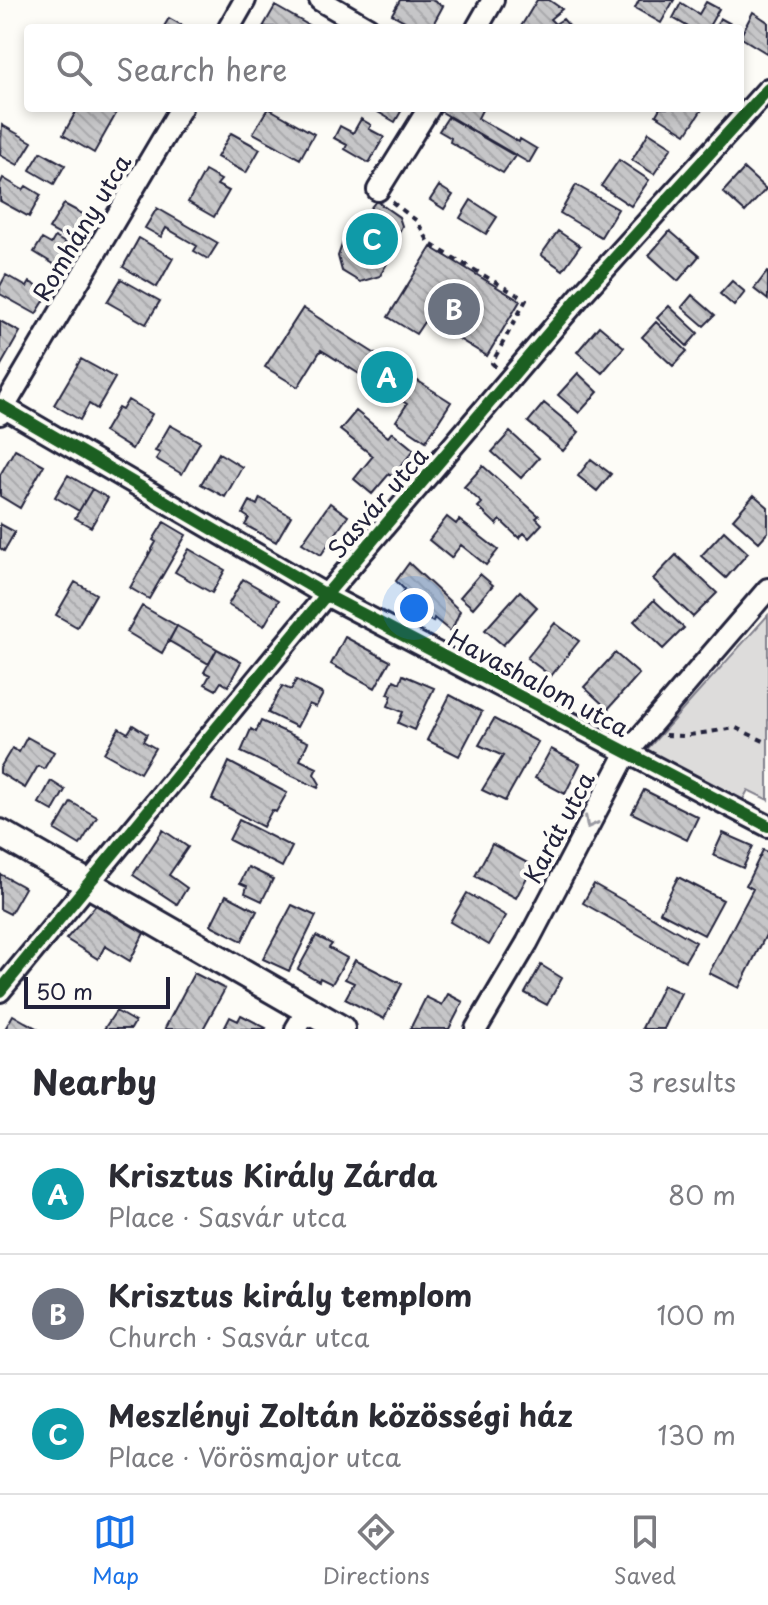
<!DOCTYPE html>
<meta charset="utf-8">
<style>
:root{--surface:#fff;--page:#f2f2f3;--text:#2b2b33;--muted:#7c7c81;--line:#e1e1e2;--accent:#1a73e8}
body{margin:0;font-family:"Playpen Sans",sans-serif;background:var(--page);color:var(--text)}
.scale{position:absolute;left:24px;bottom:20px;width:146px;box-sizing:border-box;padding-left:8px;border:4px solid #22223b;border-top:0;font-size:22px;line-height:28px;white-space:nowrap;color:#22223b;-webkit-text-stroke:6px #fdfcf7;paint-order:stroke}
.you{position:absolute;left:414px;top:608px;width:28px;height:28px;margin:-20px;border:6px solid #fff;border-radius:50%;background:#1a73e8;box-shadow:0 0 0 12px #1a73e833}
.badge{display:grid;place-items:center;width:52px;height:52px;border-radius:50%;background:var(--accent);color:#fff;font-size:26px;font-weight:700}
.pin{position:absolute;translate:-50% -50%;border:4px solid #fff;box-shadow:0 2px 8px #0006}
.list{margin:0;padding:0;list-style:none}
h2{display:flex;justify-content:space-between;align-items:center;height:104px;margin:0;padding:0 32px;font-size:34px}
h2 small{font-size:26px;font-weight:400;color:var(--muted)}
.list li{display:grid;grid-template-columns:52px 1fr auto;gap:24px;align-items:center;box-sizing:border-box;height:120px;padding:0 32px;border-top:2px solid var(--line)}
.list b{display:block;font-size:30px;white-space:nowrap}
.list p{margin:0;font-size:26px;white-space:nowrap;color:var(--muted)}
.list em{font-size:26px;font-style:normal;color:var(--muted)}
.icon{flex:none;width:44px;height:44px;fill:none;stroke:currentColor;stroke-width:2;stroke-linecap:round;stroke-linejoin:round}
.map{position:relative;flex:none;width:768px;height:1029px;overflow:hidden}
.search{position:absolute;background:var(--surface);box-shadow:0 4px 12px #0003;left:24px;right:24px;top:24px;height:88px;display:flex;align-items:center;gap:20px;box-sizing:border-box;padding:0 28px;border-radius:8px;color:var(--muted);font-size:30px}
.sheet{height:464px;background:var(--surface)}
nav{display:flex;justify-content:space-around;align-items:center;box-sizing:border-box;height:112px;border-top:2px solid var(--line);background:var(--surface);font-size:22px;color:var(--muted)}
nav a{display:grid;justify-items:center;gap:4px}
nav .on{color:var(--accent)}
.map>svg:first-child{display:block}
.park{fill:#dddcdb;stroke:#807f8b;stroke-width:2}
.building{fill:url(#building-back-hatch);stroke:#22223b;stroke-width:2}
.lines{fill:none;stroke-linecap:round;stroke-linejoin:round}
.minor-casing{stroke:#22223b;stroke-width:26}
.tertiary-casing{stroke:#22223b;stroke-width:32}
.path{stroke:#22223b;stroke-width:4;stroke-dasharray:6 6;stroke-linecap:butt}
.minor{stroke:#fdfcf7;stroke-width:20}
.tertiary{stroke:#fdfcf7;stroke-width:26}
.cycleway-casing{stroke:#fdfcf7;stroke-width:17}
.cycleway{stroke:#1b5e20;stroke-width:12}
.oneway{stroke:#9a9aa2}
.labels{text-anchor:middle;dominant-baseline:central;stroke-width:8;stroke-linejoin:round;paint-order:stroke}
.street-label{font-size:24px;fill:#22223b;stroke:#fdfcf7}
</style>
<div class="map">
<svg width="768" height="1029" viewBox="0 0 768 1029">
<defs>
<pattern id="building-back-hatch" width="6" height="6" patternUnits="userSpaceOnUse" patternTransform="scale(2)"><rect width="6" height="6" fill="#c6c6c8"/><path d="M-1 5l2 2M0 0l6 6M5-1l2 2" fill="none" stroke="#aaaaad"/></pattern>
</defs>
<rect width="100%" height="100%" fill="#fdfcf7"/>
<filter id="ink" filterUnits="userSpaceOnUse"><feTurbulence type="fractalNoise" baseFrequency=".0125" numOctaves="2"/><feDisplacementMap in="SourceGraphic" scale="16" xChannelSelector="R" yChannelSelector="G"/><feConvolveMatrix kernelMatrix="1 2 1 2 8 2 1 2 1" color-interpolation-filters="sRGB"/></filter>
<g filter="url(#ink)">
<path class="park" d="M 768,615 L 768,800 L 748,790 L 741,803 L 642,755 Z"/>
<path class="building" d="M 400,0 L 432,0 L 443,6 L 431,28 L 417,28 L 392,14 Z
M 537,0 L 549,0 L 562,9 L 550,19 L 555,24 L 563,19 L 571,28 L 520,28 Z
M 639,0 L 674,0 L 661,23 L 635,8 Z
M 706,2 L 719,9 L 708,28 L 690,28 L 673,18 L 681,3 L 699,14 Z
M 275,6 L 310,26 L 308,28 L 263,27 Z
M 753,12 L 768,22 L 768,54 L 740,37 Z
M 169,18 L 187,28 L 163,28 Z
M 720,18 L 731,24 L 729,28 L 715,28 Z
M 78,108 L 105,108 L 116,114 L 94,153 L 63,135 Z
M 268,108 L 314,134 L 300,159 L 253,133 Z
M 371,108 L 403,108 L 395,122 Z
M 442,108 L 483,108 L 478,118 L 519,142 L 520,139 L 537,149 L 529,163 L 440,111 Z
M 660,108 L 703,108 L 686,134 L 656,115 Z
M 448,117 L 515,156 L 503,173 L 450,142 L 451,138 L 439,131 Z
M 361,119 L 371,125 L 369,129 L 384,137 L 369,163 L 345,149 L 347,145 L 334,138 L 340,126 L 353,133 Z
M 2,125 L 32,142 L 18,165 L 0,155 Z
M 649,132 L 672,147 L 654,174 L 632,160 Z
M 231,133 L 260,149 L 246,173 L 217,157 Z
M 41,152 L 65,165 L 54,184 L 30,170 Z
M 619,160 L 649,180 L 631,206 L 601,186 Z
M 744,169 L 766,189 L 745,212 L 723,192 Z
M 205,171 L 221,180 L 217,185 L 229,191 L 214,217 L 188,202 Z
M 3,178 L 23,190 L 26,186 L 41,195 L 29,217 L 0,201 L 0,184 Z
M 576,185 L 618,209 L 601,237 L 560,213 Z
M 439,186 L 453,195 L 444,209 L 430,200 Z
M 471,200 L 497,217 L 486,234 L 460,218 Z
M 376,201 L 399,217 L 402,226 L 394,243 L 385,250 L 390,258 L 380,276 L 360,282 L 342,271 L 338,256 L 343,242 L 352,236 L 367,235 L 370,227 L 361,220 Z
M 64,204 L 92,219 L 78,245 L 49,229 Z
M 157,208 L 218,243 L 208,259 L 194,251 L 197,246 L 166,228 L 161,237 L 145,228 Z
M 558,231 L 580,246 L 563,270 L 541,255 Z
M 670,231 L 699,256 L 678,281 L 649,255 Z
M 55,237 L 74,248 L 62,269 L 34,252 L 42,239 L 51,244 Z
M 139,238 L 173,258 L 157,287 L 123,267 Z
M 431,247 L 520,301 L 487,356 L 426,319 L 416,334 L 388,317 Z
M 767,272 L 768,273 L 768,300 L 754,289 Z
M 6,275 L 27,287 L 30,282 L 49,293 L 36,314 L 0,294 L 0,286 Z
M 121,279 L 160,301 L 146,324 L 107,302 Z
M 732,281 L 745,292 L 734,306 L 720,294 Z
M 692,295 L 715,315 L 704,326 L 682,307 Z
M 669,306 L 698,333 L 687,346 L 657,318 Z
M 303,308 L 451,402 L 426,441 L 396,421 L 407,404 L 321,350 L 298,387 L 265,367 Z
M 0,321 L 20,332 L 0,367 Z
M 656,322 L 687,351 L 673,366 L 642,337 Z
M 599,326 L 624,347 L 602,373 L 577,352 Z
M 81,359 L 115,378 L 97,409 L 89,404 L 80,420 L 54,405 Z
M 578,373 L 598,392 L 579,413 L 558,395 Z
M 128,400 L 152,414 L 132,449 L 104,432 L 118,408 L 122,410 Z
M 544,403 L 579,432 L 563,451 L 528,422 Z
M 356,411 L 388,437 L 392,432 L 414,450 L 392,477 L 389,474 L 372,494 L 354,479 L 373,456 L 340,430 Z
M 170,425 L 200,442 L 182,474 L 156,459 L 160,453 L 155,451 Z
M 510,432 L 539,458 L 521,478 L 492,452 Z
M 15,449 L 44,465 L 20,508 L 0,496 L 0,475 Z
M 219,453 L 242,467 L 225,497 L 201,484 Z
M 591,459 L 611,474 L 597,491 L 578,476 Z
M 483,466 L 539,516 L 536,518 L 542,524 L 529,538 L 524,533 L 519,538 L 500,520 L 497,525 L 478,507 L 482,503 L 464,487 Z
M 68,475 L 92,489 L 79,511 L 55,497 Z
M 92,489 L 108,498 L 91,527 L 75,518 Z
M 754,495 L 768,507 L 768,532 L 759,542 L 733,519 Z
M 260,498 L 291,516 L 276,542 L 245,525 L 249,518 L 243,514 L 250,501 L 257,505 Z
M 330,503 L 348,516 L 321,555 L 302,543 Z
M 447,517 L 456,524 L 459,520 L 498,550 L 486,565 L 461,545 L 451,558 L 429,540 Z
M 164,522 L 186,535 L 149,599 L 130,588 L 156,542 L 153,540 Z
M 0,524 L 15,532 L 4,551 L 0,548 Z
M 724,531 L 748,553 L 726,578 L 701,556 Z
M 189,549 L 225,570 L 212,593 L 175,572 Z
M 676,555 L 717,593 L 693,617 L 653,579 Z
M 409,563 L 460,611 L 451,632 L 434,618 L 433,622 L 397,602 L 404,589 L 396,581 Z
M 480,574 L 493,585 L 473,608 L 460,597 Z
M 243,579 L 279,600 L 264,626 L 228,605 Z
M 75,582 L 96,594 L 77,627 L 56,615 Z
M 520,591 L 537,607 L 503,645 L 485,630 Z
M 654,600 L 684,628 L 663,649 L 634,621 Z
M 142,606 L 177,626 L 162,653 L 127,632 Z
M 555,623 L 579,641 L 551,676 L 527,658 Z
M 177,626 L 217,649 L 209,664 L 169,641 Z
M 345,637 L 390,661 L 375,688 L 331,664 Z
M 217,649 L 241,662 L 228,686 L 221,682 L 216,690 L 205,684 L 210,675 L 204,672 Z
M 615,653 L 639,674 L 608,709 L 584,687 Z
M 403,675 L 434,688 L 414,730 L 398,723 L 403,712 L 388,706 L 392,695 L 388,694 L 394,680 L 400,683 Z
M 296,680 L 323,694 L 316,707 L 309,704 L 297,727 L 268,713 L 282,686 L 291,690 Z
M 450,695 L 482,712 L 459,756 L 427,740 Z
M 494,719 L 538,742 L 505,801 L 482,790 L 503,756 L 479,745 Z
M 261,721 L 308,742 L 300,760 L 317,768 L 314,774 L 320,784 L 318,788 L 241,752 L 251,729 L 256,732 Z
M 133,725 L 147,734 L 143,741 L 155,748 L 140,773 L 104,753 L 119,728 L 128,733 Z
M 27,737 L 54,752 L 44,769 L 38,766 L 25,788 L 0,773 L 0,768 L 12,748 L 19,752 Z
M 551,749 L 580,764 L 565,794 L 535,778 Z
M 229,762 L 287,793 L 276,812 L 272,810 L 263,827 L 212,799 Z
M 51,781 L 65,790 L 53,811 L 39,803 Z
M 644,790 L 698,817 L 687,840 L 632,813 Z
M 71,802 L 97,817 L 80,845 L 55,830 Z
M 239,820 L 292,847 L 282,867 L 229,840 Z
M 163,830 L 188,847 L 169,875 L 187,888 L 177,904 L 133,875 Z
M 723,833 L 753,846 L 743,868 L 713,855 Z
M 492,844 L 533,866 L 516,898 L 475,876 Z
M 763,850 L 768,852 L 768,931 L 739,988 L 709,973 L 753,889 L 746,885 Z
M 248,867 L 273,879 L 262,901 L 245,893 L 247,886 L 240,883 Z
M 0,874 L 25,888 L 10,914 L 0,909 Z
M 678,877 L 723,900 L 704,935 L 660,912 Z
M 594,884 L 696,942 L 685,961 L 583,903 Z
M 467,893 L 506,916 L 489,945 L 450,922 Z
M 226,895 L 257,911 L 242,941 L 211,925 Z
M 96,905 L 145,931 L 130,961 L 105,946 L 98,959 L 66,939 Z
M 292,905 L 316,916 L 289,971 L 263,959 Z
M 316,936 L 332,944 L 329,948 L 347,958 L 332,984 L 320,978 L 319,981 L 298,969 Z
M 355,960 L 402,984 L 384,1019 L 345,999 L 354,983 L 345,979 Z
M 541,965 L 562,978 L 547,1005 L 525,993 Z
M 194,973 L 225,989 L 203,1029 L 167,1029 L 165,1028 Z
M 663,985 L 681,993 L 664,1029 L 644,1029 L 642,1028 Z
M 448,994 L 463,1002 L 449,1029 L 410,1029 L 426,997 L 442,1005 Z
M 116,1011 L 135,1022 L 131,1029 L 104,1029 Z
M 13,1015 L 25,1022 L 38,1029 L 5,1029 Z
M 241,1015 L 266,1028 L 265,1029 L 224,1029 L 230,1017 L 238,1021 Z"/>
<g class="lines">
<g class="minor-casing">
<path id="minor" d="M 320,0 L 368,28
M 229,28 L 245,0
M 477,28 L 493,0
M 378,190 L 429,108
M 0,405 L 326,595 L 768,826
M 0,414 L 181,108
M 0,991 L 326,595 L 582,294 L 768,89
M 296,1029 L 308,1009
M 476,1029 L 527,943 L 626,754 L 768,589"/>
</g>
<g class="tertiary-casing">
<path id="tertiary" d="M 0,833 L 341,1029"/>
</g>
<path class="path" d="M 392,202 L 417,221 L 430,244 L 526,300 L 492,363 L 496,367
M 665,735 L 683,736 L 736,728 L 768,743"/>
<use href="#minor" class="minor"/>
<use href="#tertiary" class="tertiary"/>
<g class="cycleway-casing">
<path id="cycleway" d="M 0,405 L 326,595 L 768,826
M 0,991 L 326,595 L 582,294 L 768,89"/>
</g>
<use href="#cycleway" class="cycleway"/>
</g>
<defs><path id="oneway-chevron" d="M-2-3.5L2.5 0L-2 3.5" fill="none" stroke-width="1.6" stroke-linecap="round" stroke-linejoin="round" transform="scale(2)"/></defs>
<use class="oneway" href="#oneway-chevron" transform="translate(590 823) rotate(118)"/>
</g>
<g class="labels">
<g class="street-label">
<text transform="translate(81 227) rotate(-59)">Romhány utca</text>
<text transform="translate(377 502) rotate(-49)">Sasvár utca</text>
<text transform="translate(539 682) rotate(28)">Havashalom utca</text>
<text transform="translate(558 827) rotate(-62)">Karát utca</text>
</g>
</g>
</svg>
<div class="scale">50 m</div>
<div class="you"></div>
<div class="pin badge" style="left:387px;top:377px;background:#0f9aa8">A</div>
<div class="pin badge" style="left:454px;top:309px;background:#6b7280">B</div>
<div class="pin badge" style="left:372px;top:239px;background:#0f9aa8">C</div>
<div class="search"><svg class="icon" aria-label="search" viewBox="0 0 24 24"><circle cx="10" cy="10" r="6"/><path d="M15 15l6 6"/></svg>Search here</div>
</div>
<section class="sheet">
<h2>Nearby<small>3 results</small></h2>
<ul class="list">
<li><span class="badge" style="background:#0f9aa8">A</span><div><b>Krisztus Király Zárda</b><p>Place · Sasvár utca</p></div><em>80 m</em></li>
<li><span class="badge" style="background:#6b7280">B</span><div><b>Krisztus király templom</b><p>Church · Sasvár utca</p></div><em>100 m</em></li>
<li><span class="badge" style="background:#0f9aa8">C</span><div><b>Meszlényi Zoltán közösségi ház</b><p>Place · Vörösmajor utca</p></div><em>130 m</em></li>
</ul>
</section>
<nav>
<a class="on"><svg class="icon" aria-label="map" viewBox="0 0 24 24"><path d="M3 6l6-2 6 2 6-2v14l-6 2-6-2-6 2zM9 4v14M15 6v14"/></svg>Map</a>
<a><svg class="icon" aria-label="directions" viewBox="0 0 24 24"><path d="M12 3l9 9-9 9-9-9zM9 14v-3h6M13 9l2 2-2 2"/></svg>Directions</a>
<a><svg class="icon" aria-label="saved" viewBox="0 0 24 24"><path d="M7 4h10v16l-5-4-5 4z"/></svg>Saved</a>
</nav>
